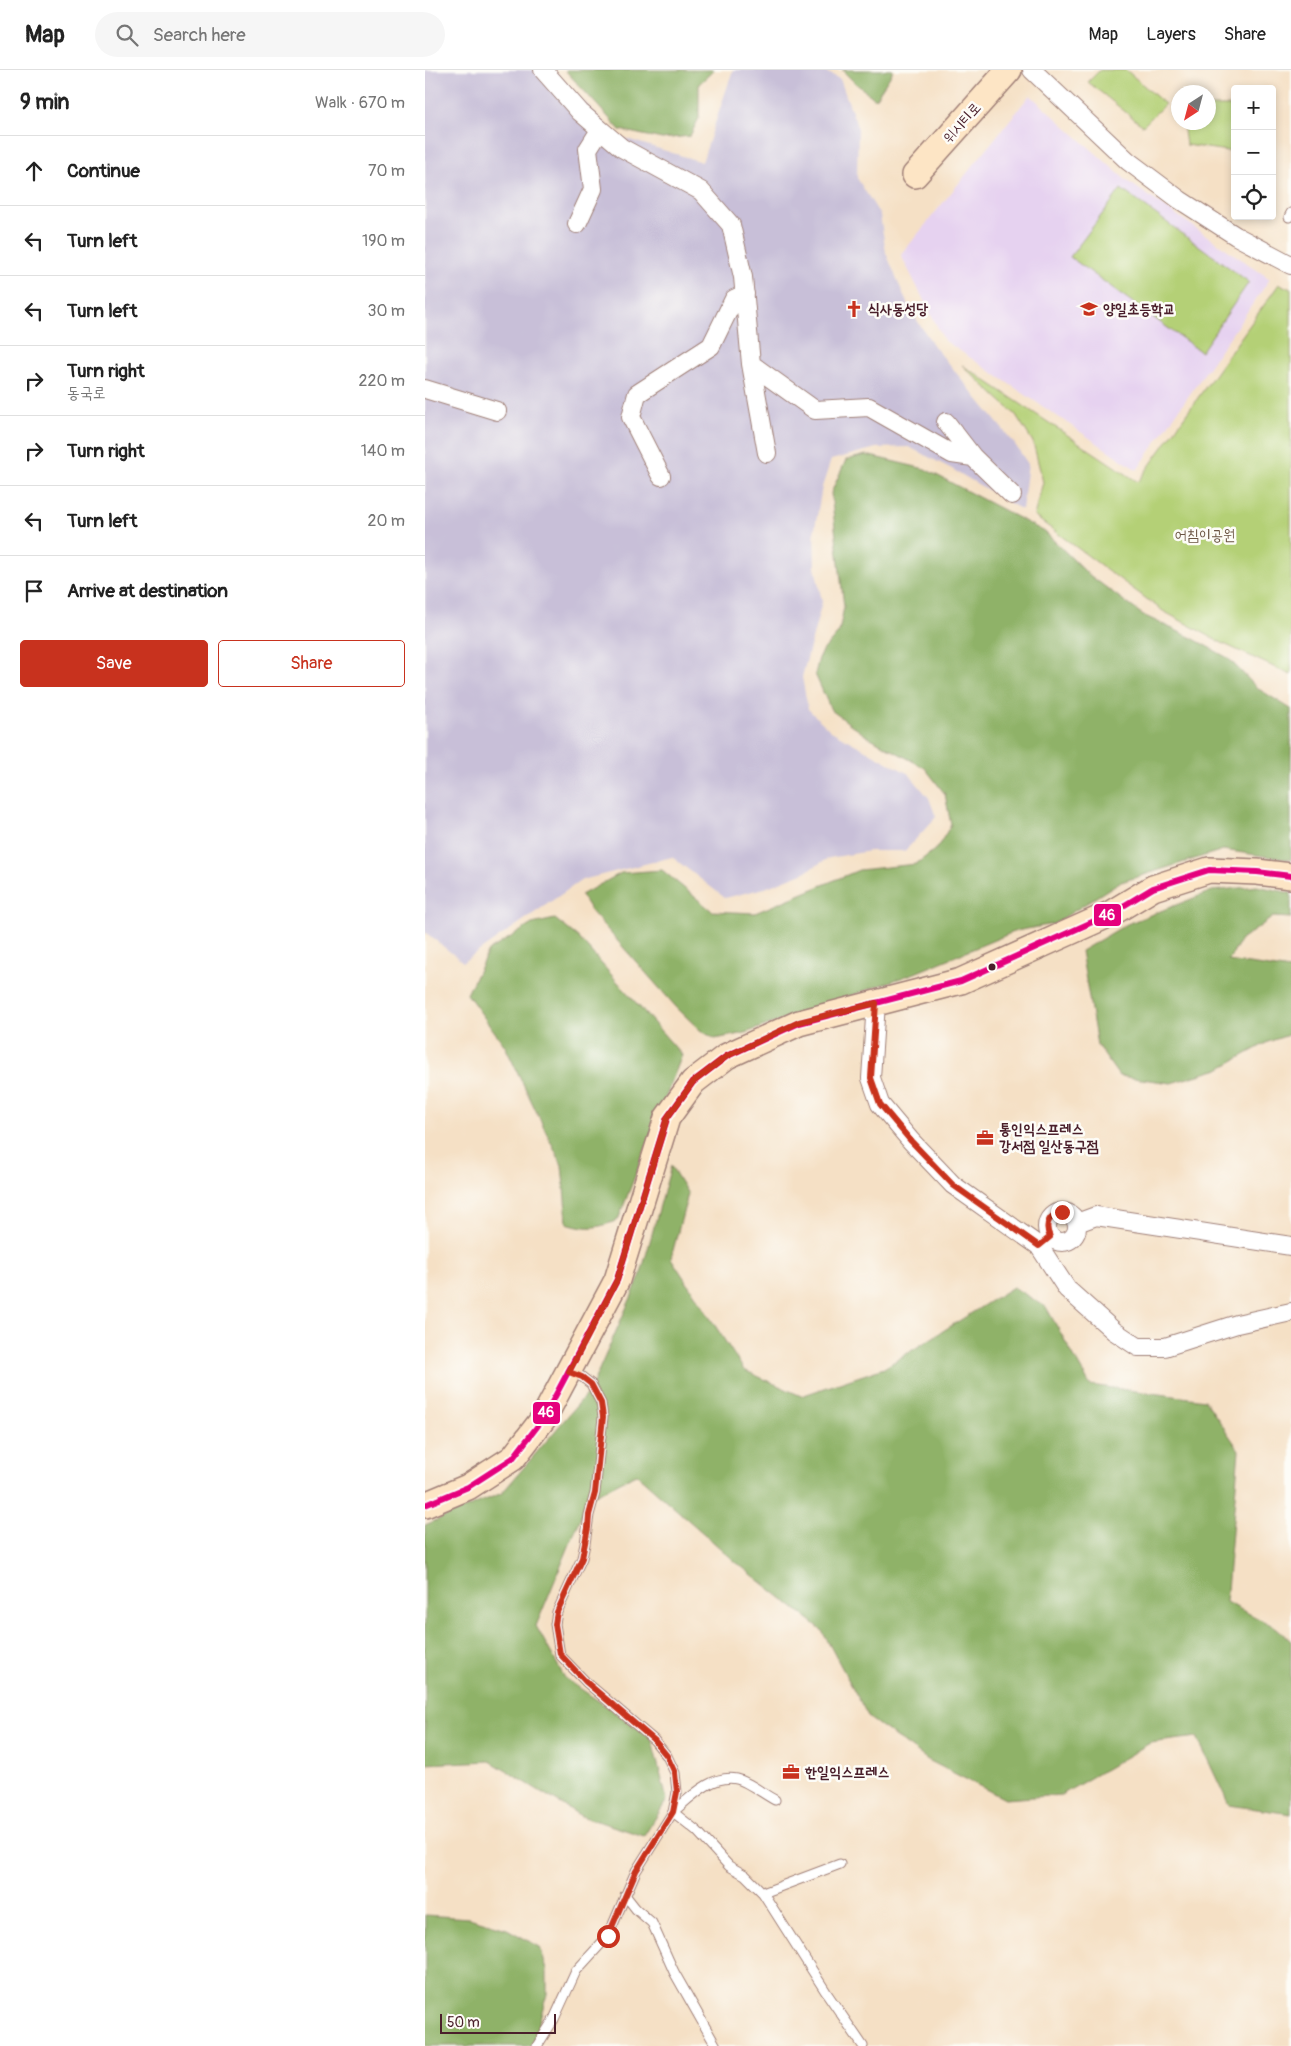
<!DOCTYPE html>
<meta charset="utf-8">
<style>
:root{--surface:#fff;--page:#f6f6f6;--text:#222;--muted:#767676;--line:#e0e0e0;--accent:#c8321e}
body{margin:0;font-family:Pangolin,"Poor Story",sans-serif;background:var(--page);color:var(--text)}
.controls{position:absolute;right:15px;top:15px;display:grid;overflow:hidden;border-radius:5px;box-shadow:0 2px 8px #0003}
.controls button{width:45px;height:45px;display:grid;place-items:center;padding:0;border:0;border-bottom:1px solid var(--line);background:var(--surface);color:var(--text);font:25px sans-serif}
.compass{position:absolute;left:746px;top:15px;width:45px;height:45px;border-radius:50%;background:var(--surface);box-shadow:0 2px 8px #0003;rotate:216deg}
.scale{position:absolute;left:15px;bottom:12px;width:116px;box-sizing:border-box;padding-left:5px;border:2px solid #4a1f2b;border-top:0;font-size:14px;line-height:18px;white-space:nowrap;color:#4a1f2b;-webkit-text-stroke:4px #fdfcf7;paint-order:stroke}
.stop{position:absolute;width:15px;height:15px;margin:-11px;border:4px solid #c8321e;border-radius:50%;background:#fff}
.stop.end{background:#c8321e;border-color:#fff;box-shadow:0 1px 5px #0008}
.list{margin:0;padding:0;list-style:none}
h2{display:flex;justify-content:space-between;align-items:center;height:65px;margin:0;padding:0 20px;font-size:21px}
h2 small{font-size:16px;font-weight:400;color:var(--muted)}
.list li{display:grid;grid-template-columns:32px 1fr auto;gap:15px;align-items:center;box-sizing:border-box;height:70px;padding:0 20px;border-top:1px solid var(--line)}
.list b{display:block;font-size:19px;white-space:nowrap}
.list p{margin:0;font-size:16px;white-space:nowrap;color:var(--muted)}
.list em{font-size:16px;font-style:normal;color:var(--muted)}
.actions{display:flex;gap:10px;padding:15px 20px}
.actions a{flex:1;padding:11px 0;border:1px solid var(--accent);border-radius:5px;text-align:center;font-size:18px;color:var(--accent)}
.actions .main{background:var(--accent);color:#fff}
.icon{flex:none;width:28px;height:28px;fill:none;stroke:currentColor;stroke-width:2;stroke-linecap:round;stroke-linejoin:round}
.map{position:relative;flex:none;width:866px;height:1976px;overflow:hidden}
header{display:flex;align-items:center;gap:30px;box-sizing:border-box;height:70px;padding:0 25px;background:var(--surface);border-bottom:1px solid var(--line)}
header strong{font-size:24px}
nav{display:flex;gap:28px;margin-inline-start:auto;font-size:18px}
.search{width:350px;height:45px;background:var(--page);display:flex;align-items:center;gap:12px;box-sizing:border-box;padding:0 18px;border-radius:28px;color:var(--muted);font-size:19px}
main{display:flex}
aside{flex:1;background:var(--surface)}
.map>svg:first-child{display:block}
.built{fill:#e6d2f0}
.industrial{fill:#c8bfd8}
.green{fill:#b4d076;stroke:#7f7850}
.forest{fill:#8fb267;stroke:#6c6849}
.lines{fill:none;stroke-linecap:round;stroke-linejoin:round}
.lane-casing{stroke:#a08078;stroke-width:11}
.street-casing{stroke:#a08078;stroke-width:20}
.secondary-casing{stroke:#a08078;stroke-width:28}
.lane{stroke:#fff;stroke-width:9}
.street{stroke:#fff;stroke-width:18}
.secondary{stroke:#fde5c5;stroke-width:25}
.bus-1-casing{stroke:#fdfcf7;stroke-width:10}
.bus-1{stroke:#e5007d;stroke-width:6}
.route{stroke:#c8321e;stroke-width:6}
.bus-dot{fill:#4a1f2b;stroke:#fdfcf7;stroke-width:2}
.labels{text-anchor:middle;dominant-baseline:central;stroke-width:5;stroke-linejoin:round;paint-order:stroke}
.street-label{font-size:15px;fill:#4a1f2b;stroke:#fdfcf7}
.poi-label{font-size:15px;font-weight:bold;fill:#4a1f2b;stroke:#fdfcf7;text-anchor:start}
.park-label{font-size:15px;fill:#6a5442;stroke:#fdfcf7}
.line-badge{stroke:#fdfcf7;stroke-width:2}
.badge-label{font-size:14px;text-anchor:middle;font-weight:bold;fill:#fff}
</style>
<header>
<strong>Map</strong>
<div class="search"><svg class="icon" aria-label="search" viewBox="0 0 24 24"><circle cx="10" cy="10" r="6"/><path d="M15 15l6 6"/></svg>Search here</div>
<nav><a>Map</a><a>Layers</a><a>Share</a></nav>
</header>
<main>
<aside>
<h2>9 min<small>Walk · 670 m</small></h2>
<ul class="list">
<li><svg class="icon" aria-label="ahead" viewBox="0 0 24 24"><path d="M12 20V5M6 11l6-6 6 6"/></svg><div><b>Continue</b></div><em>70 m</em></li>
<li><svg class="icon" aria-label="left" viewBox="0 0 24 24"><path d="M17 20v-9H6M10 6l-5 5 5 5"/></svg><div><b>Turn left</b></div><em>190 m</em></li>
<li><svg class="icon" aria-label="left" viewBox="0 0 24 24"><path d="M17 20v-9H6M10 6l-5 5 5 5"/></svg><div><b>Turn left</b></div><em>30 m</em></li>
<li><svg class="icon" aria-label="right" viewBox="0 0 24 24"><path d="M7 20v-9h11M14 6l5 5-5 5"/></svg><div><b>Turn right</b><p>동국로</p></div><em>220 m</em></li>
<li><svg class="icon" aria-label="right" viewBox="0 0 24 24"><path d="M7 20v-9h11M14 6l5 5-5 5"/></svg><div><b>Turn right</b></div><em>140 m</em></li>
<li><svg class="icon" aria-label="left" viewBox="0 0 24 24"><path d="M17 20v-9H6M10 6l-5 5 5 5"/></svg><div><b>Turn left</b></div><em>20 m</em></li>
<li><svg class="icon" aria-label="arrive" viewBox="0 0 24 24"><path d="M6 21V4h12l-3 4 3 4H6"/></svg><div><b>Arrive at destination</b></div></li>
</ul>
<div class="actions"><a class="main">Save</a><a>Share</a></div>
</aside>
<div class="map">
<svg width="866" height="1976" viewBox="0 0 866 1976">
<rect width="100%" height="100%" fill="#fdfcf7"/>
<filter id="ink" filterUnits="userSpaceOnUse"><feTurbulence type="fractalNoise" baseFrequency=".02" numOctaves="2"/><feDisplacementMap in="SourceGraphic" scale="10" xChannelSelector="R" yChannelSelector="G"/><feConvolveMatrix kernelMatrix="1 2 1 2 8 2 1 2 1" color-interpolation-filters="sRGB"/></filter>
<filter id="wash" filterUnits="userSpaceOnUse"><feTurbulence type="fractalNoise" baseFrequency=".0096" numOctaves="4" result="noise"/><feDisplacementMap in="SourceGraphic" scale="20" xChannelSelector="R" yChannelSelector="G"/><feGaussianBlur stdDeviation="1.12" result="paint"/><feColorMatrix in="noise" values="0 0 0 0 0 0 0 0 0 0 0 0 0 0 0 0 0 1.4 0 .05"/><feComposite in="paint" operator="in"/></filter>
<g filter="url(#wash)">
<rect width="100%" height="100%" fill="#f5e0c5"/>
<path class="built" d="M 605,25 L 702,111 L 845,209 L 712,400 L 519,270 L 476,185 Z"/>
<path class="industrial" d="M 0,0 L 129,0 L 192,66 L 277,92 L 308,0 L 397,0 L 415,9 L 433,59 L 432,108 L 455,145 L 461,183 L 484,238 L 509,276 L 589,373 L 603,394 L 597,440 L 527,399 L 484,377 L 451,378 L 406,390 L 397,417 L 389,463 L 390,497 L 397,532 L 377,607 L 383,639 L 406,661 L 484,704 L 504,728 L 511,747 L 480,781 L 445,781 L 404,788 L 380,802 L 340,818 L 300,828 L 247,787 L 157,810 L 38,892 L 0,862 Z"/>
<path class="green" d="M 675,0 L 701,0 L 740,34 L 718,56 L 663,12 Z
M 784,36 L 804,36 L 810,40 L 810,82 L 761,75 L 758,53 L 784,52 Z
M 696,119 L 824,212 L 776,282 L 645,187 Z
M 854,214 L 866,219 L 866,605 L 797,573 L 738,541 L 609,446 L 618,412 L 608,372 L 591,345 L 537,295 L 713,412 Z"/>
<path class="forest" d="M 140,0 L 289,0 L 274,14 L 274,48 L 265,66 L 237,69 L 195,60 Z
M 417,0 L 468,0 L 466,5 L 450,29 L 429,12 Z
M 441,385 L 500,399 L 620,462 L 663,504 L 718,545 L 767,568 L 803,588 L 832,618 L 866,639 L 866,790 L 798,780 L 693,813 L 629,854 L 591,861 L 490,903 L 320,963 L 290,969 L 275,960 L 252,938 L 166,841 L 156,825 L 196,803 L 237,800 L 287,841 L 330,843 L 434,800 L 491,794 L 512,778 L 526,755 L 520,724 L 500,698 L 440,665 L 406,640 L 390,604 L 395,584 L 414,562 L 419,537 L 406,423 L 421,390 Z
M 832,816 L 866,823 L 866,848 L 848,847 L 816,870 L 803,891 L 866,900 L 866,964 L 843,972 L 794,999 L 746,1013 L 694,1006 L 672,975 L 656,881 L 702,854 L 787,821 Z
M 130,849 L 153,867 L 257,985 L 193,1150 C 173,1158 163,1160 142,1153 L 137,1095 L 80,976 L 42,924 L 63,881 L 107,854 Z
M 246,1096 L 263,1124 L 246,1188 L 319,1300 L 376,1326 L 459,1298 L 588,1217 L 621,1237 L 665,1315 L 780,1330 L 814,1380 L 801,1532 L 852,1558 L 866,1571 L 866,1744 L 804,1735 L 772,1667 L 725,1673 L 636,1725 L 580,1729 L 503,1690 L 444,1648 L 396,1559 L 312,1493 L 211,1404 L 164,1428 L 111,1556 L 140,1608 L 226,1667 L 242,1730 L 219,1766 L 156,1746 L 65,1691 L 0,1694 L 0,1455 L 77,1423 L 165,1320 L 215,1207 Z
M 0,1845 L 44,1848 L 82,1859 L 115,1877 L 122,1899 L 122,1924 L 107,1976 L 0,1976 Z"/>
</g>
<g filter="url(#ink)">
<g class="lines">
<g class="lane-casing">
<path id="lane" d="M 864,147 L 866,143
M 350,1730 C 340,1725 322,1711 312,1709 C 287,1704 266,1727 248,1742 L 272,1761 L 304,1796 L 320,1805 L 338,1823 L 401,1922 L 438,1976
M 338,1823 L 415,1794
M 200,1825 L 211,1839 L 227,1853 L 249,1902 L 291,1976
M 112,1976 L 129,1949 L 151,1901 L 183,1866 L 211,1801 L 248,1742 L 252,1722 L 250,1703 L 242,1686 L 229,1670 L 161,1612 L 135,1585 L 130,1554 L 132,1542 L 157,1488 L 160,1474 L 164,1445 L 170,1423 L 178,1347 L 176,1333 L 166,1314 L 157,1307 L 145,1302"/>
</g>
<g class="street-casing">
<path id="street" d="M 118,0 L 155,42 L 197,78 L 276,121 L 306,155 L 318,207 L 326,294 L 390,340 L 444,337 L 527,384 L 548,387 L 587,425
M 607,0 L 703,91 L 755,130 L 811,166 L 866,195
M 152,154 L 168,119 L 163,79 L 175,60
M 326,294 L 342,383
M 0,319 L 72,341
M 521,352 L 548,387
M 236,406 L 206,347 L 212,324 L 286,276 L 309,229 L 320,224
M 451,933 L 446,1008 L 455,1034 L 486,1071 L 528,1115 L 614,1176 L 642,1219 L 689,1261 L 713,1277 L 740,1277 L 812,1254 L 866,1242
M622 1157a15 15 0 1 1 30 0a15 15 0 1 1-30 0Z
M 652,1153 L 671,1146 L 866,1176"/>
</g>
<g class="secondary-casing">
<path id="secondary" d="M 490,105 L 584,0
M 0,1435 L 43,1417 L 88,1388 L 118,1349 L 192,1210 L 242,1048 L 268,1012 L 302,986 L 374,953 L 536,911 L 685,844 L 728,818 L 784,800 L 832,802 L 866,806"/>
</g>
<use href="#lane" class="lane"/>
<use href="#street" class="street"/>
<use href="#secondary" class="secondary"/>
<g class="bus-1-casing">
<path id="bus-1" d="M 0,1435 L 43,1417 L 88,1388 L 118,1349 L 192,1210 L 242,1048 L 268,1012 L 302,986 L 374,953 L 536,911 L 685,844 L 728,818 L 784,800 L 832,802 L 866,806"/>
</g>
<use href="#bus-1" class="bus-1"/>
</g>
</g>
<g class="lines" filter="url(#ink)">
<path class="route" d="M 183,1866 L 211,1801 L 248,1742 L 252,1722 L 250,1703 L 242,1686 L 229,1670 L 161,1612 L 135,1584 L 130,1554 L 132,1542 L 157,1488 L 163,1458 L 164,1445 L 170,1423 L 178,1347 L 176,1333 L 166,1314 L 157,1307 L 144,1302 L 192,1210 L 242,1048 L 268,1012 L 302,986 L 374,952 L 451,933 L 446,1008 L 455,1034 L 486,1071 L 528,1115 L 614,1176 L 625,1167 C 619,1155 624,1144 637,1142"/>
</g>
<defs>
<g id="church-bare" transform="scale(1.35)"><path d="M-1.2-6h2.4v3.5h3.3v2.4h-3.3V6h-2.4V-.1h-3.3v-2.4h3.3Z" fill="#c8321e" stroke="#fdfcf7" stroke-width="2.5" paint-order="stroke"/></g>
<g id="school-bare" transform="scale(1.35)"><path d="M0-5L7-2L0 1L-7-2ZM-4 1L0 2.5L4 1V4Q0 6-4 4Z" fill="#c8321e" stroke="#fdfcf7" stroke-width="2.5" paint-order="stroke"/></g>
<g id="office-bare" transform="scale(1.35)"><path d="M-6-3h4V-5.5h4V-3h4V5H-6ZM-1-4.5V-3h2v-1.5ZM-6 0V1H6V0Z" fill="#c8321e" stroke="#fdfcf7" stroke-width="2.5" paint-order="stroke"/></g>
</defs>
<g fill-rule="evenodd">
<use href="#church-bare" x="429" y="239"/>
<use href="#school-bare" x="664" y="239"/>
<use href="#office-bare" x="560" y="1068"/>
<use href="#office-bare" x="366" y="1702"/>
</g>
<circle class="bus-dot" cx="567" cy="897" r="4.5"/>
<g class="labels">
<g class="street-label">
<text transform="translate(537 53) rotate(-48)">위시티로</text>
</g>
<g class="poi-label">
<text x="443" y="239">식사동성당</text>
<text x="678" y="239">양일초등학교</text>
<text x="574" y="1059">통인익스프레스<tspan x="574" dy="17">강서점 일산동구점</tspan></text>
<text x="380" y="1702">한일익스프레스</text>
</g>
<g class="park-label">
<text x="780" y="465">어침이공원</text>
</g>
</g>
<g class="line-badge">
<rect x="668" y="833" width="29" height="24" rx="5" fill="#e5007d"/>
<rect x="107" y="1331" width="29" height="24" rx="5" fill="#e5007d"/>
</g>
<g class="badge-label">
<text x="682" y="850">46</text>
<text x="121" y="1347">46</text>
</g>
</svg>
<div class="controls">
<button>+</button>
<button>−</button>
<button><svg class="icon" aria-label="locate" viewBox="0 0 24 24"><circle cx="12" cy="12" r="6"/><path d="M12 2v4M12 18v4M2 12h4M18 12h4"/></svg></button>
</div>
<svg class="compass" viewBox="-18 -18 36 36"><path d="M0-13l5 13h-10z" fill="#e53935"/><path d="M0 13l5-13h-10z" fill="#767676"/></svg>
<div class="scale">50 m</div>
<div class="stop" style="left:183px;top:1866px"></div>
<div class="stop end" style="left:637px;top:1142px"></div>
</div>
</main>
